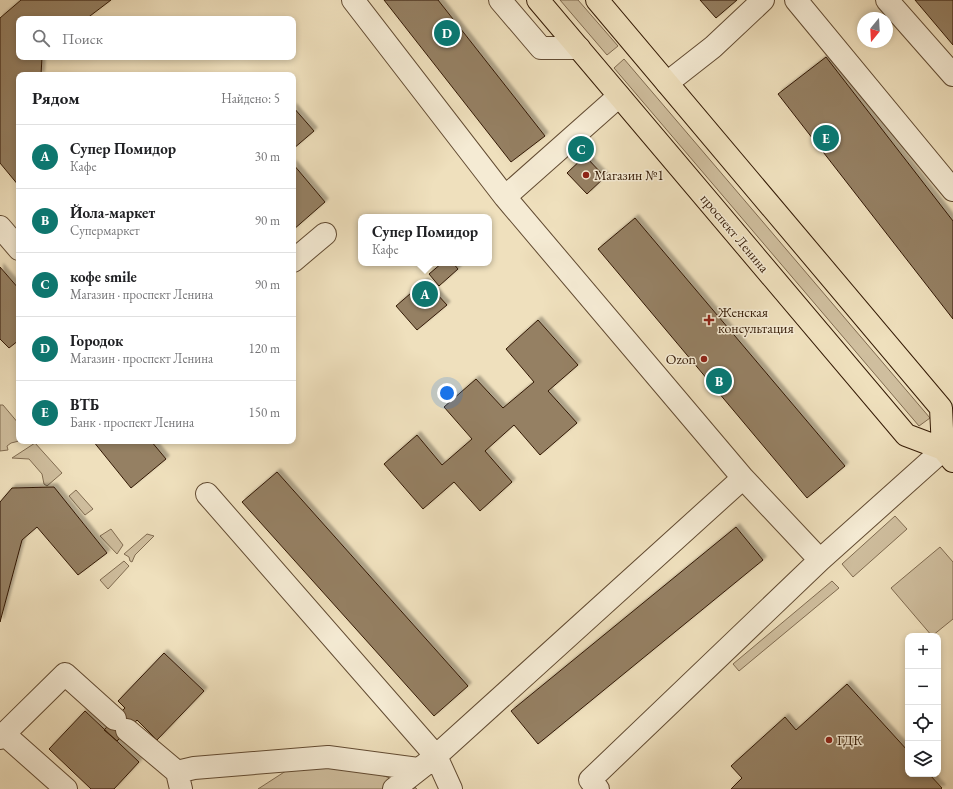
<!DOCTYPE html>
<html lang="ru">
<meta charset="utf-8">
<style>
:root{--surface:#fff;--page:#f2f2f2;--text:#202124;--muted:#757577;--line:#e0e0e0;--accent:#0f766e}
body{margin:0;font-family:"EB Garamond",serif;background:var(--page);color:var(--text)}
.controls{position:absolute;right:12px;bottom:12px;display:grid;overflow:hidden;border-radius:8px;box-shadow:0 2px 6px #0003}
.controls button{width:36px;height:36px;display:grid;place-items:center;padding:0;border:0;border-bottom:1px solid var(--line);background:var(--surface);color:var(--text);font:20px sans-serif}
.compass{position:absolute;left:857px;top:12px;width:36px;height:36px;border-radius:50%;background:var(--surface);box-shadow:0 2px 6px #0003;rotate:198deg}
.you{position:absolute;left:447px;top:393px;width:14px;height:14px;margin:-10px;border:3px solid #fff;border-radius:50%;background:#1a73e8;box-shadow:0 0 0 6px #1a73e833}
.badge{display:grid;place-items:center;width:26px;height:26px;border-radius:50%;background:var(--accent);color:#fff;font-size:13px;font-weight:700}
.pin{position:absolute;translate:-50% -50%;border:2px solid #fff;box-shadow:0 1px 4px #0006}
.popup{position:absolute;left:358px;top:214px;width:134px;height:52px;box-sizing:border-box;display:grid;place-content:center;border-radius:8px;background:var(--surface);filter:drop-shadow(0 1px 3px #0005);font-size:13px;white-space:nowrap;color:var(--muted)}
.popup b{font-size:15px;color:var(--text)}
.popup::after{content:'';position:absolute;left:50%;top:100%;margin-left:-8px;border:8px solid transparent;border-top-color:var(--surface)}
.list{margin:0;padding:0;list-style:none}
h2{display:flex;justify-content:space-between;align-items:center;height:52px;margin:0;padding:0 16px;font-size:17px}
h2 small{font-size:13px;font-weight:400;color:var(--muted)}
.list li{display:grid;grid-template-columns:26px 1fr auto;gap:12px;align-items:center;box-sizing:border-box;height:64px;padding:0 16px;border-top:1px solid var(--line)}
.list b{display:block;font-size:15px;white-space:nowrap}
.list p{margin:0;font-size:13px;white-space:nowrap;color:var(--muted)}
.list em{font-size:13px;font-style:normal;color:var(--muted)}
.icon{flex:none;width:22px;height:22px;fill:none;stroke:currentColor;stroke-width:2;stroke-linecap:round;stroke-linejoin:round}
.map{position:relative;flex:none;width:953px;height:789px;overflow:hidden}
.search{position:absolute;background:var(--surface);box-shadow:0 2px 6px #0003;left:16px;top:16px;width:280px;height:44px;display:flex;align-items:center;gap:10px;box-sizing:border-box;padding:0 14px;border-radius:8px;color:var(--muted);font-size:15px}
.panel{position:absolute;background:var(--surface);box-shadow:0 2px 6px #0003;left:16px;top:72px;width:280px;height:372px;border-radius:8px}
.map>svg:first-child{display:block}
.green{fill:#cfbe9e;stroke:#816c51}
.building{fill:#958064;stroke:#331904;filter:url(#shadow)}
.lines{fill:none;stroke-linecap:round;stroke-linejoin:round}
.minor-casing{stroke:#624b32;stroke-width:24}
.major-casing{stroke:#331904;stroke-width:24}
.minor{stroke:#f5ebd4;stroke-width:22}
.major{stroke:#efe0bd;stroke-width:22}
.poi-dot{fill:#8f2418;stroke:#f5ebd4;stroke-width:1.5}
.labels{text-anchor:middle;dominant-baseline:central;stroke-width:3;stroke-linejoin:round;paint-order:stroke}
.poi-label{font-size:14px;fill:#331904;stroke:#f5ebd4;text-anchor:start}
.street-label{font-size:14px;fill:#331904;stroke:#f5ebd4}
</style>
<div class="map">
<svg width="953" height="789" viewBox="0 0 953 789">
<defs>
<filter id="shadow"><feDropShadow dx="3.5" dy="-3.5" stdDeviation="1" flood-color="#0004"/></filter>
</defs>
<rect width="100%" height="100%" fill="#efe0bd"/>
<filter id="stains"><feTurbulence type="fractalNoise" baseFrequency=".005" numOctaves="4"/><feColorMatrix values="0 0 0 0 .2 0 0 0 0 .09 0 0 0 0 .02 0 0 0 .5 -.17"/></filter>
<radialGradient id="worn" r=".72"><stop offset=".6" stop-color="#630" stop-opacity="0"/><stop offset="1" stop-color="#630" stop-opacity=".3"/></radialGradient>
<path class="green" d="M 560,0 L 578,0 L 618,46 L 607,55 Z
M 624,59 L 930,418 L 919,426 L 614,68 Z
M 0,405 L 3,405 L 19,424 L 19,441 L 11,443 L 7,446 L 8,450 L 0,451 Z
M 35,443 L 62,473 L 47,486 L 44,484 L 42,474 L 29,459 L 12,458 Z
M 76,490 L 93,509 L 85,515 L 69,496 Z
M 895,516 L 907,529 L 853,577 L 842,564 Z
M 111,529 L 123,545 L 117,554 L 100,536 Z
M 147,534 L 154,536 L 135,555 L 132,562 L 130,561 L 129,557 L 124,554 Z
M 940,547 L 953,562 L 953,619 L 932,636 L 891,588 Z
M 124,561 L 129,566 L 108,589 L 100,580 Z
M 832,581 L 839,588 L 739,671 L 733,664 Z
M 325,762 L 381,775 L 414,786 L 417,789 L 258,789 L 292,767 Z"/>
<path class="building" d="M 21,0 L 111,0 L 86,19 L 19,19 L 19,57 L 42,57 L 41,75 L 19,75 L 19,186 L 0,163 L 0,18 Z
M 384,0 L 438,0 L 545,136 L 511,162 Z
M 700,0 L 737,0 L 716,18 Z
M 915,0 L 953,0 L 953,45 Z
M 826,57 L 953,221 L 953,319 L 778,94 Z
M 293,107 L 314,131 L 293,149 Z
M 585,156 L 605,177 L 587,194 L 567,173 Z
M 293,164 L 325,202 L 293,230 Z
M 635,218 L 845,466 L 807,498 L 598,249 Z
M 442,263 L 453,263 L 458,269 L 439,286 L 429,274 Z
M 0,267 L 19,289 L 19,340 L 9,348 L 0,339 Z
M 425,281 L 447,305 L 417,330 L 396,306 Z
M 538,320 L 578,365 L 548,391 L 577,423 L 540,455 L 514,425 L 485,451 L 512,482 L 480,511 L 454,482 L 423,509 L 384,464 L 417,435 L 442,465 L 472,439 L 444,407 L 476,379 L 503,408 L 534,382 L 506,349 Z
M 93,441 L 151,441 L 166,459 L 131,488 Z
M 277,472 L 468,686 L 434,716 L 242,502 Z
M 54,487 L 107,553 L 78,575 L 37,527 L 22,540 L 0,622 L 0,502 L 12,488 Z
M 736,527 L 763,560 L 538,744 L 511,711 Z
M 164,653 L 204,691 L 157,740 L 137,720 L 117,741 L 104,730 L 125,708 L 118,701 Z
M 847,684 L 908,751 L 908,774 L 929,774 L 942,788 L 941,789 L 731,789 L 742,778 L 731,766 L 785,717 L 796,730 Z
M 85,711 L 139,762 L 114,789 L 91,789 L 49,749 Z"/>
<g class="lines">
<g class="minor-casing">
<path id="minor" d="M 353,0 L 505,197 L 743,478
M 500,0 L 541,48 L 579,48
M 796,0 L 953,190
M 887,0 L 953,75
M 667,83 L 713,47 L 763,0
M 505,197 L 619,96
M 0,227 L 19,249
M 293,261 L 325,234
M 207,494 L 436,756 L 451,789
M 127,730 L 177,772 L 181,789
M 4,734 L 66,789
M 0,738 L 65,674 L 115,719
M 177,772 L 194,768 L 328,757 L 418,769
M 394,789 L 436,756 L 743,478 L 820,560
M 598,789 L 590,780 L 820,560 L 953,441"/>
</g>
<g class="major-casing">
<path id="major" d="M 538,0 L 906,435 L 943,449 L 953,461
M 597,0 L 941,408 L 943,449"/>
</g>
<use href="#minor" class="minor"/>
<use href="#major" class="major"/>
</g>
<g class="poi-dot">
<circle cx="586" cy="175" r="4"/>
<path d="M707 314h4v4h4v4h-4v4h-4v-4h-4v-4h4z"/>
<circle cx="704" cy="359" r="4"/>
<circle cx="829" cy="740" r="4"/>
</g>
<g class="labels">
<g class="poi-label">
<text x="594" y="175">Магазин №1</text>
<text x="718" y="312">Женская<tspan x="718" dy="16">консультация</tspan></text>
<text x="696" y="359" text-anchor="end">Ozon</text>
<text x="837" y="740">ГДК</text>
</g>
<g class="street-label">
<text transform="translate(735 233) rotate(50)">проспект Ленина</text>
</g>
</g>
<rect width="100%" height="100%" filter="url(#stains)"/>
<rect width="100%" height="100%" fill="url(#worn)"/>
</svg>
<div class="controls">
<button>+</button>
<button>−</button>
<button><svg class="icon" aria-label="locate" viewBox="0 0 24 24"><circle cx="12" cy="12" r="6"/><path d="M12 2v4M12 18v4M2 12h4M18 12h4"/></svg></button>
<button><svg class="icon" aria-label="layers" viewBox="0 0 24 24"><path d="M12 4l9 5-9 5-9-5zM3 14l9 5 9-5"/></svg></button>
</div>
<svg class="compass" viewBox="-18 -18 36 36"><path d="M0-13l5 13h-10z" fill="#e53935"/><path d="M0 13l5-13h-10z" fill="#757577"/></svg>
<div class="you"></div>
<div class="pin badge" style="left:425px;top:294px">A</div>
<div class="popup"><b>Супер Помидор</b>Кафе</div>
<div class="pin badge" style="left:719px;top:381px">B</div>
<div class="pin badge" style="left:581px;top:149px">C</div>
<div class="pin badge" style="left:447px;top:33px">D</div>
<div class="pin badge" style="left:826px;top:138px">E</div>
<div class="search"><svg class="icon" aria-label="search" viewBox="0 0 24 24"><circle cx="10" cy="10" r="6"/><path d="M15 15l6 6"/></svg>Поиск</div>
<section class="panel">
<h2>Рядом<small>Найдено: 5</small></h2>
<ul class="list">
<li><span class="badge">A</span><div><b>Супер Помидор</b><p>Кафе</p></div><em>30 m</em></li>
<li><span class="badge">B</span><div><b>Йола-маркет</b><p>Супермаркет</p></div><em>90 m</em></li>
<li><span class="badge">C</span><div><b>кофе smile</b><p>Магазин · проспект Ленина</p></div><em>90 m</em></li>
<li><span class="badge">D</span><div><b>Городок</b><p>Магазин · проспект Ленина</p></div><em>120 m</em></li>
<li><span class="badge">E</span><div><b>ВТБ</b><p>Банк · проспект Ленина</p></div><em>150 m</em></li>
</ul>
</section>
</div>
